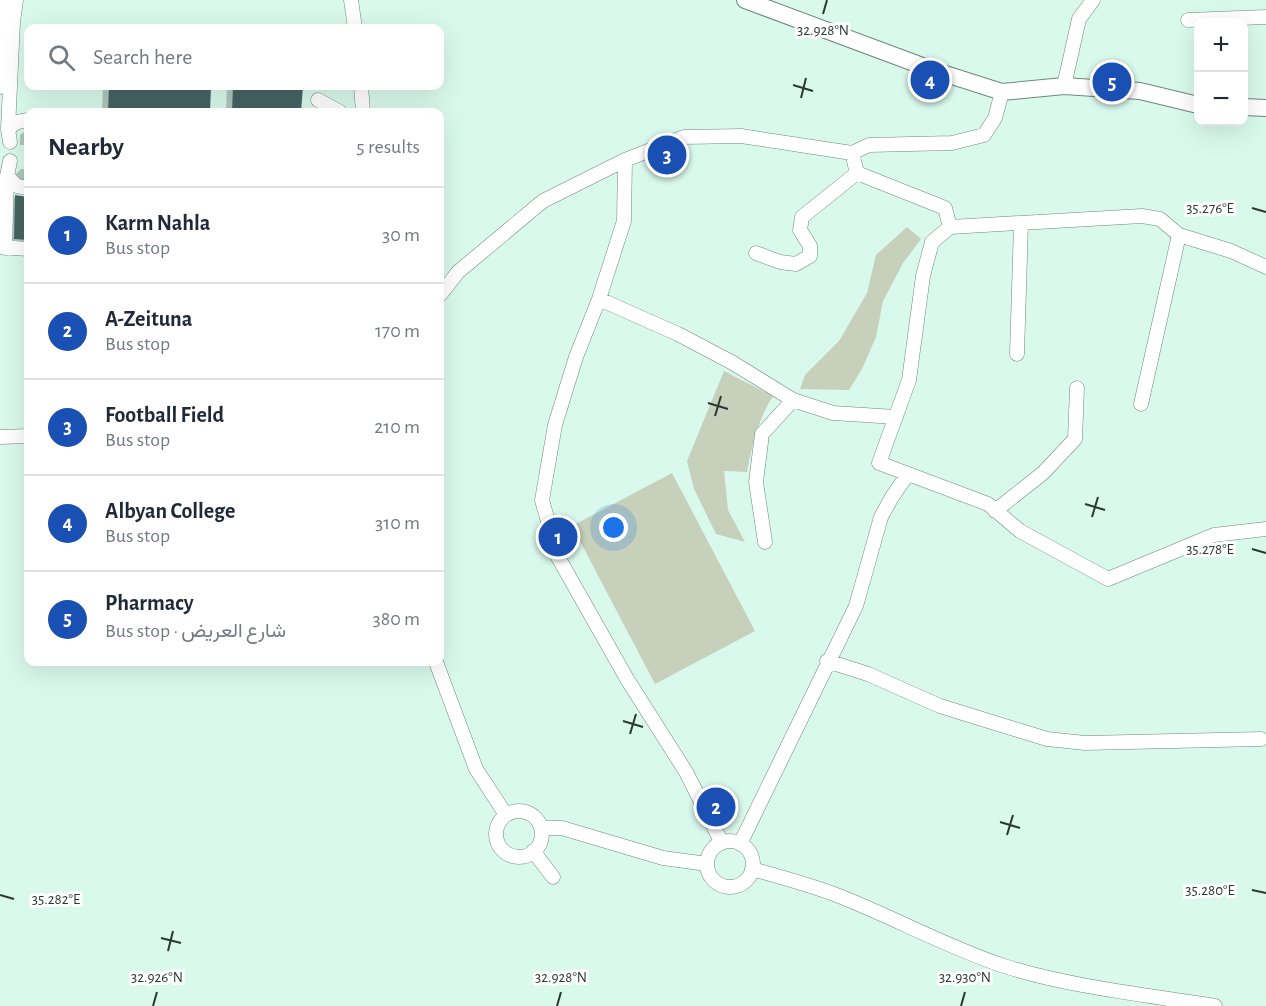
<!DOCTYPE html>
<meta charset="utf-8">
<style>
:root{--surface:#fff;--page:#f6f6f7;--text:#1f2937;--muted:#747a83;--line:#e0e1e3;--accent:#0f766e}
body{margin:0;font-family:"Alegreya Sans",Vazirmatn,sans-serif;background:var(--page);color:var(--text)}
.controls{position:absolute;right:18px;top:18px;display:grid;overflow:hidden;border-radius:12px;box-shadow:0 6px 24px #0002}
.controls button{width:54px;height:54px;display:grid;place-items:center;padding:0;border:0;border-bottom:2px solid var(--line);background:var(--surface);color:var(--text);font:30px sans-serif}
.you{position:absolute;left:614px;top:528px;width:21px;height:21px;margin:-15px;border:4px solid #fff;border-radius:50%;background:#1a73e8;box-shadow:0 0 0 9px #1a73e833}
.badge{display:grid;place-items:center;width:39px;height:39px;border-radius:50%;background:var(--accent);color:#fff;font-size:20px;font-weight:700}
.pin{position:absolute;translate:-50% -50%;border:3px solid #fff;box-shadow:0 2px 6px #0006}
.list{margin:0;padding:0;list-style:none}
h2{display:flex;justify-content:space-between;align-items:center;height:78px;margin:0;padding:0 24px;font-size:26px}
h2 small{font-size:20px;font-weight:400;color:var(--muted)}
.list li{display:grid;grid-template-columns:39px 1fr auto;gap:18px;align-items:center;box-sizing:border-box;height:96px;padding:0 24px;border-top:2px solid var(--line)}
.list b{display:block;font-size:22px;white-space:nowrap}
.list p{margin:0;font-size:20px;white-space:nowrap;color:var(--muted)}
.list em{font-size:20px;font-style:normal;color:var(--muted)}
.icon{flex:none;width:33px;height:33px;fill:none;stroke:currentColor;stroke-width:2;stroke-linecap:round;stroke-linejoin:round}
.map{position:relative;flex:none;width:1266px;height:1006px;overflow:hidden}
.search{position:absolute;background:var(--surface);box-shadow:0 6px 24px #0002;left:24px;top:24px;width:420px;height:66px;display:flex;align-items:center;gap:15px;box-sizing:border-box;padding:0 21px;border-radius:12px;color:var(--muted);font-size:22px}
.panel{position:absolute;background:var(--surface);box-shadow:0 6px 24px #0002;left:24px;top:108px;width:420px;height:558px;border-radius:12px}
.map>svg:first-child{display:block}
.green{fill:#c6d0bb}
.shadow{fill:#0003}
.building{fill:#466463}
.lines{fill:none;stroke-linecap:round;stroke-linejoin:round}
.minor-casing{stroke:#6c887e;stroke-width:15}
.major-casing{stroke:#6c887e;stroke-width:18}
.minor{stroke:#fff;stroke-width:14}
.major{stroke:#fff;stroke-width:16}
.ticks{fill:none;stroke:#2b3733;stroke-width:2}
.ticks-label{font-size:15px;text-anchor:middle;fill:#2b3733;stroke:#fefefe;stroke-width:6;stroke-linejoin:round;paint-order:stroke}
</style>
<div class="map">
<svg width="1266" height="1006" viewBox="0 0 1266 1006">
<rect width="100%" height="100%" fill="#daf9ed"/>
<path class="green" d="M 907,227 L 921,239 L 903,263 L 883,301 L 876,337 L 862,369 L 849,390 L 800,389 L 805,375 L 839,341 L 867,293 L 876,255 Z
M 724,371 L 773,396 C 758,420 752,445 747,472 L 724,471 L 728,510 L 745,542 L 716,534 L 694,489 L 687,461 Z
M 672,473 L 755,631 L 655,684 L 572,526 Z"/>
<path class="shadow" d="M 103,86 L 210,86 L 208,112 L 102,112 Z
M 227,86 L 301,86 L 300,112 L 226,112 Z
M 28,131 L 28,145 L 20,145 L 20,135 L 24,132 Z
M 21,169 L 28,169 L 28,193 L 14,176 Z
M 16,196 L 28,198 L 28,250 L 8,246 L 9,204 Z"/>
<path class="building" d="M 109,86 L 211,86 L 210,112 L 108,112 Z
M 233,86 L 303,86 L 301,112 L 232,112 Z
M 15,195 L 28,197 L 28,240 L 14,239 Z"/>
<g class="lines">
<g class="minor-casing">
<path id="minor" d="M 351,0 L 355,28
M 1188,20 L 1266,17
M 361,86 L 363,112
M 1064,86 L 1079,19 L 1093,0
M 0,87 L 3,24 L 6,0
M 1002,92 L 995,118 L 984,135 L 952,143 L 869,145 L 852,153 L 857,173 L 945,208 L 950,227 L 932,242 L 923,276 L 909,380 L 879,463 L 988,504 L 1020,531 L 1108,579 L 1214,535 L 1266,529
M 318,100 L 340,112
M 8,129 L 17,122 L 28,120
M 10,142 L 8,129 L 13,22 L 16,0
M 625,160 L 624,221 L 599,299 L 576,357 L 555,425 L 542,500 L 558,557 L 627,679 L 686,772 L 722,843
M 7,176 L 17,186 L 28,188
M 950,227 L 1142,216 L 1160,219 L 1179,235 L 1231,251 L 1266,267
M 0,247 L 28,249
M 5,248 L 7,176 L 10,161
M 756,253 L 780,262 L 796,264 L 810,256 L 810,246 L 800,230 L 802,217 L 857,173
M 440,295 L 458,272 L 543,201 L 625,160 L 684,137 L 741,136 L 852,153
M 599,299 L 678,334 L 733,363 L 793,400 L 833,413 L 896,417
M 1017,354 L 1021,224
M 1141,404 L 1179,235
M 0,437 L 28,436
M 995,511 L 1043,473 L 1075,439 L 1077,388
M 765,542 L 756,482 L 762,434 L 793,400
M 827,661 L 868,674 L 940,706 L 1047,739 L 1085,743 L 1261,739
M 436,662 L 476,769 L 506,815
M496 834a23 23 0 1 1 46 0a23 23 0 1 1-46 0Z
M 541,828 L 562,828 L 663,858 L 707,864
M707 864a23 23 0 1 1 46 0a23 23 0 1 1-46 0Z
M 740,844 L 856,606 L 881,517 L 892,497 L 908,474
M 533,851 L 553,877
M 752,869 C 781,877 811,885 839,896 C 895,918 947,947 1004,966 C 1070,987 1147,995 1215,1006"/>
</g>
<g class="major-casing">
<path id="major" d="M 745,0 L 933,70 L 1002,92 L 1064,86 L 1140,91 L 1198,105
M 1244,107 L 1266,108"/>
</g>
<use href="#minor" class="minor"/>
<use href="#major" class="major"/>
</g>
<path class="ticks" d="M 823,14 L 827,0M 793,85 L 813,91M 801,98 L 806,78M 1252,208 L 1266,212M 708,403 L 728,409M 715,416 L 721,396M 1085,504 L 1105,510M 1092,517 L 1098,497M 1252,549 L 1266,553M 623,721 L 643,727M 630,734 L 636,714M 1000,822 L 1020,828M 1007,835 L 1013,815M 1252,890 L 1266,893M 0,895 L 14,899M 161,938 L 181,943M 168,951 L 173,931M 153,1006 L 157,992M 557,1006 L 561,992M 961,1006 L 965,992"/>
<g class="ticks-label">
<text x="823" y="35">32.928°N</text>
<text x="1210" y="213">35.276°E</text>
<text x="1210" y="554">35.278°E</text>
<text x="1210" y="895">35.280°E</text>
<text x="56" y="904">35.282°E</text>
<text x="157" y="982">32.926°N</text>
<text x="561" y="982">32.928°N</text>
<text x="965" y="982">32.930°N</text>
</g>
</svg>
<div class="controls">
<button>+</button>
<button>−</button>
</div>
<div class="you"></div>
<div class="pin badge" style="left:558px;top:537px;background:#1a4fb4">1</div>
<div class="pin badge" style="left:716px;top:807px;background:#1a4fb4">2</div>
<div class="pin badge" style="left:667px;top:155px;background:#1a4fb4">3</div>
<div class="pin badge" style="left:930px;top:80px;background:#1a4fb4">4</div>
<div class="pin badge" style="left:1112px;top:82px;background:#1a4fb4">5</div>
<div class="search"><svg class="icon" aria-label="search" viewBox="0 0 24 24"><circle cx="10" cy="10" r="6"/><path d="M15 15l6 6"/></svg>Search here</div>
<section class="panel">
<h2>Nearby<small>5 results</small></h2>
<ul class="list">
<li><span class="badge" style="background:#1a4fb4">1</span><div><b>Karm Nahla</b><p>Bus stop</p></div><em>30 m</em></li>
<li><span class="badge" style="background:#1a4fb4">2</span><div><b>A-Zeituna</b><p>Bus stop</p></div><em>170 m</em></li>
<li><span class="badge" style="background:#1a4fb4">3</span><div><b>Football Field</b><p>Bus stop</p></div><em>210 m</em></li>
<li><span class="badge" style="background:#1a4fb4">4</span><div><b>Albyan College</b><p>Bus stop</p></div><em>310 m</em></li>
<li><span class="badge" style="background:#1a4fb4">5</span><div><b>Pharmacy</b><p>Bus stop · شارع العريض</p></div><em>380 m</em></li>
</ul>
</section>
</div>
